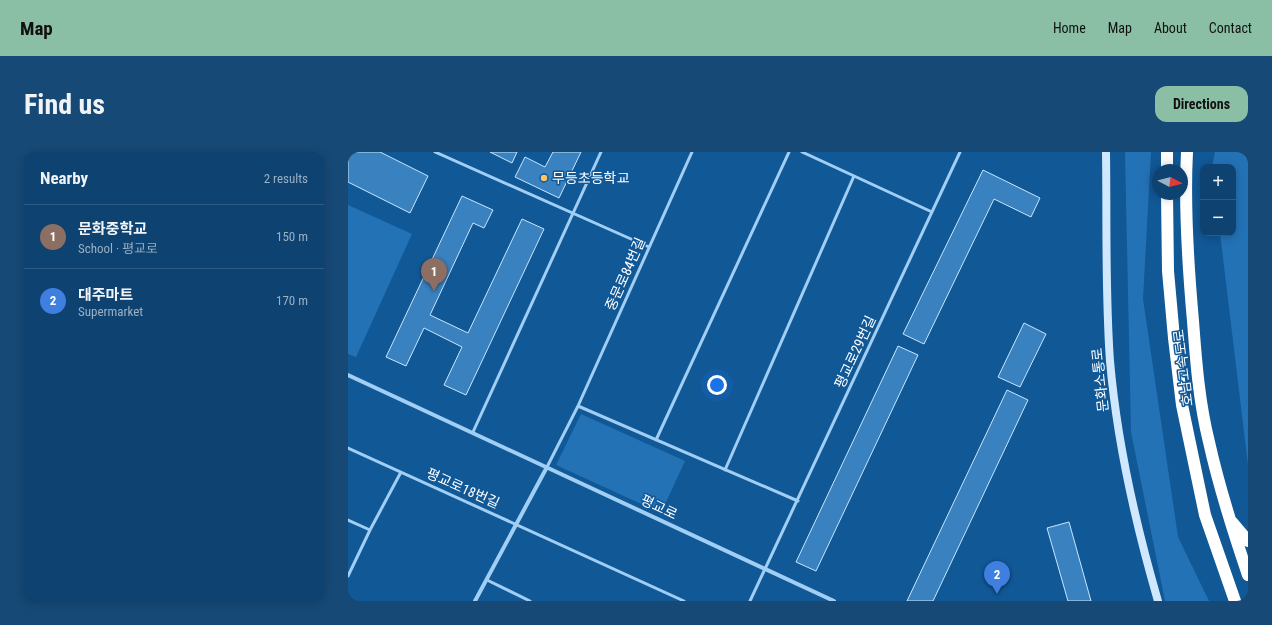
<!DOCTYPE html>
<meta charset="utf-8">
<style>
:root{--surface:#0d4271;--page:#164976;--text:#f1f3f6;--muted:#9ab0c3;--line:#2d5b84;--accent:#8abfa5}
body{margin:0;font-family:"Roboto Condensed","Noto Sans KR",sans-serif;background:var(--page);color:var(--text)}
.controls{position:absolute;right:12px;top:12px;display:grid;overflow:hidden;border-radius:8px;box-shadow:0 2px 10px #0003}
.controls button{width:36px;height:36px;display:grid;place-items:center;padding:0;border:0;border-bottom:1px solid var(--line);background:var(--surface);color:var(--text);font:20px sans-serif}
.compass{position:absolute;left:804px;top:12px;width:36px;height:36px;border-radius:50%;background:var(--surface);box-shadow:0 2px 10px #0003;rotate:97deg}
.you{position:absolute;left:369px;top:233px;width:14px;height:14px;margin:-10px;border:3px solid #fff;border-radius:50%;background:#1a73e8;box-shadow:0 0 0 6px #1a73e833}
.badge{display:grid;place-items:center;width:26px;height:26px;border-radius:50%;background:var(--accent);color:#fff;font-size:13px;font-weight:700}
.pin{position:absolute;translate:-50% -33px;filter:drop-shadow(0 1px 2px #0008)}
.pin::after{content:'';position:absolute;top:21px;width:14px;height:12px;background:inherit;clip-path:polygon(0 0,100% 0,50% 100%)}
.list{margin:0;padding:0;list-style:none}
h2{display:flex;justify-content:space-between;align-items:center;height:52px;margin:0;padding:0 16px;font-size:17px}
h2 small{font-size:13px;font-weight:400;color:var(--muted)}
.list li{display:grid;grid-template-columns:26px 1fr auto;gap:12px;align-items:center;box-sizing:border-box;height:64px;padding:0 16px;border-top:1px solid var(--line)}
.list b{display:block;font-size:15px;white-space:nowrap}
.list p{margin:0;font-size:13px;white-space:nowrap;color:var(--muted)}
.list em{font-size:13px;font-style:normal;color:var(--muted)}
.map{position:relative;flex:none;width:900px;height:449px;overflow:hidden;border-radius:12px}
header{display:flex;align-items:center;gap:24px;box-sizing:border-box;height:56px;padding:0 20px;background:var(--accent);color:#111}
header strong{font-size:19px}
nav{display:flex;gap:22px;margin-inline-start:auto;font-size:14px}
.intro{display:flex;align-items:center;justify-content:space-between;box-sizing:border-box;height:96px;padding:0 24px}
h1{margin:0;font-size:28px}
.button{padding:10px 18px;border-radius:12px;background:var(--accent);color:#111;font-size:14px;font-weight:700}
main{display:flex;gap:24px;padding:0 24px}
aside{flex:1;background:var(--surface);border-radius:12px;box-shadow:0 2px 10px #0003}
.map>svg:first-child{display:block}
.green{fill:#2372b6}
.building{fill:#3981bf;stroke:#c8e6fe}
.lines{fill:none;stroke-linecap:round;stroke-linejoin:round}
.lane{stroke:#a0cef4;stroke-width:3}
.street{stroke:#a0cef4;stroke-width:4}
.secondary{stroke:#d0e8fd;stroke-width:8}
.highway{stroke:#fff;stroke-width:12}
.poi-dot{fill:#ffc363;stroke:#115897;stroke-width:1.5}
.labels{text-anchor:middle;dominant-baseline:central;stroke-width:3;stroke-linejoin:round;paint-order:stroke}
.poi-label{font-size:14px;fill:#fff;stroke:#115897;text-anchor:start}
.street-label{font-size:14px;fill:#fff;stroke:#115897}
</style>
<header>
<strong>Map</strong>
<nav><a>Home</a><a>Map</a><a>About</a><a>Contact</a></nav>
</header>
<div class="intro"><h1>Find us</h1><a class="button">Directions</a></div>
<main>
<aside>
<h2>Nearby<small>2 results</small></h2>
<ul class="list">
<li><span class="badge" style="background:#8d6e63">1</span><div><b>문화중학교</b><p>School · 평교로</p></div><em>150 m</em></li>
<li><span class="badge" style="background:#3f7fe0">2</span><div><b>대주마트</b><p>Supermarket</p></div><em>170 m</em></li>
</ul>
</aside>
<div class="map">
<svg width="900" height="449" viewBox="0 0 900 449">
<rect width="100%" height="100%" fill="#115897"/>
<path class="green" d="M 777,0 L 803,0 L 795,147 L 830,385 L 861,449 L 817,449 L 783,280 Z
M 867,0 L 900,0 L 900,313 L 872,81 L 885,81 L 885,15 L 864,15 Z
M 0,53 L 64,82 L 8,205 L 0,202 Z
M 233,262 L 337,309 L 313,361 L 208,313 Z"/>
<path class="building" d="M 0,0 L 32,0 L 80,24 L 62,61 L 0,30 Z
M 142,0 L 169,0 L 164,11 Z
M 205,0 L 233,0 L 211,46 L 167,25 L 177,5 L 197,15 Z
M 635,18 L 692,46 L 683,65 L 646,47 L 576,192 L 555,182 Z
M 114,44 L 145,58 L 136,76 L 125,71 L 82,163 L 120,181 L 174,67 L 196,77 L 118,243 L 96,233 L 114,195 L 76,176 L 58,214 L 38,205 Z
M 676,171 L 698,182 L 672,235 L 650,225 Z
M 550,194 L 570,203 L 468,419 L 448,410 Z
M 659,238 L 680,248 L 585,449 L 559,449 Z
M 721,370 L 743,449 L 720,449 L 699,376 Z"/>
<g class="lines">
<path class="lane" d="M 87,0 L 301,95
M 454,0 L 584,60
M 230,254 L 450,349
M 125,280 L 253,0
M 308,288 L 441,0
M 0,296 L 336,449
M 199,315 L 230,254 L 344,0
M 377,318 L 506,24
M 0,368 L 22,378
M 0,424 L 22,378 L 53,320
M 139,428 L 182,449
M 402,449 L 612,0"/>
<path class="street" d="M 0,223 L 486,449
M 127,449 L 199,315"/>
<path class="secondary" d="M 758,0 C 759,70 757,139 762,209 C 769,290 787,370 810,449"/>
<path class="highway" d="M 839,0 C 836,56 840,113 845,169 C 848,209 851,250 861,290 C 871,335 885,379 900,423
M 819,18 L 819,0
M 819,42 L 820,119 L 826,186 L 834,253 L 857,363 L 887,449
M 884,370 L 900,389"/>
</g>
<circle class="poi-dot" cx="196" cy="26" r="4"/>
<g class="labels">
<g class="poi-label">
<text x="204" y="26">무등초등학교</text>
</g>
<g class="street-label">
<text transform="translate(277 122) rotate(-66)">중문로84번길</text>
<text transform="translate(507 200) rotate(-65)">평교로29번길</text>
<text transform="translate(835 216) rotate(-97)">호남고속도로</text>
<text transform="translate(752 228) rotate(-96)">문화소통로</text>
<text transform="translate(115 336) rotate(24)">평교로18번길</text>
<text transform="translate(311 355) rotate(25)">평교로</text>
</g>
</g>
</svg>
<div class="controls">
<button>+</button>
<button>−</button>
</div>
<svg class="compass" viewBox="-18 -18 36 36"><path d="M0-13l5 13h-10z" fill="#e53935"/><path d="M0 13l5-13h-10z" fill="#9ab0c3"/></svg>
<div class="you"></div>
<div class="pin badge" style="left:86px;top:139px;background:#8d6e63">1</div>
<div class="pin badge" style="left:649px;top:442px;background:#3f7fe0">2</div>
</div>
</main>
